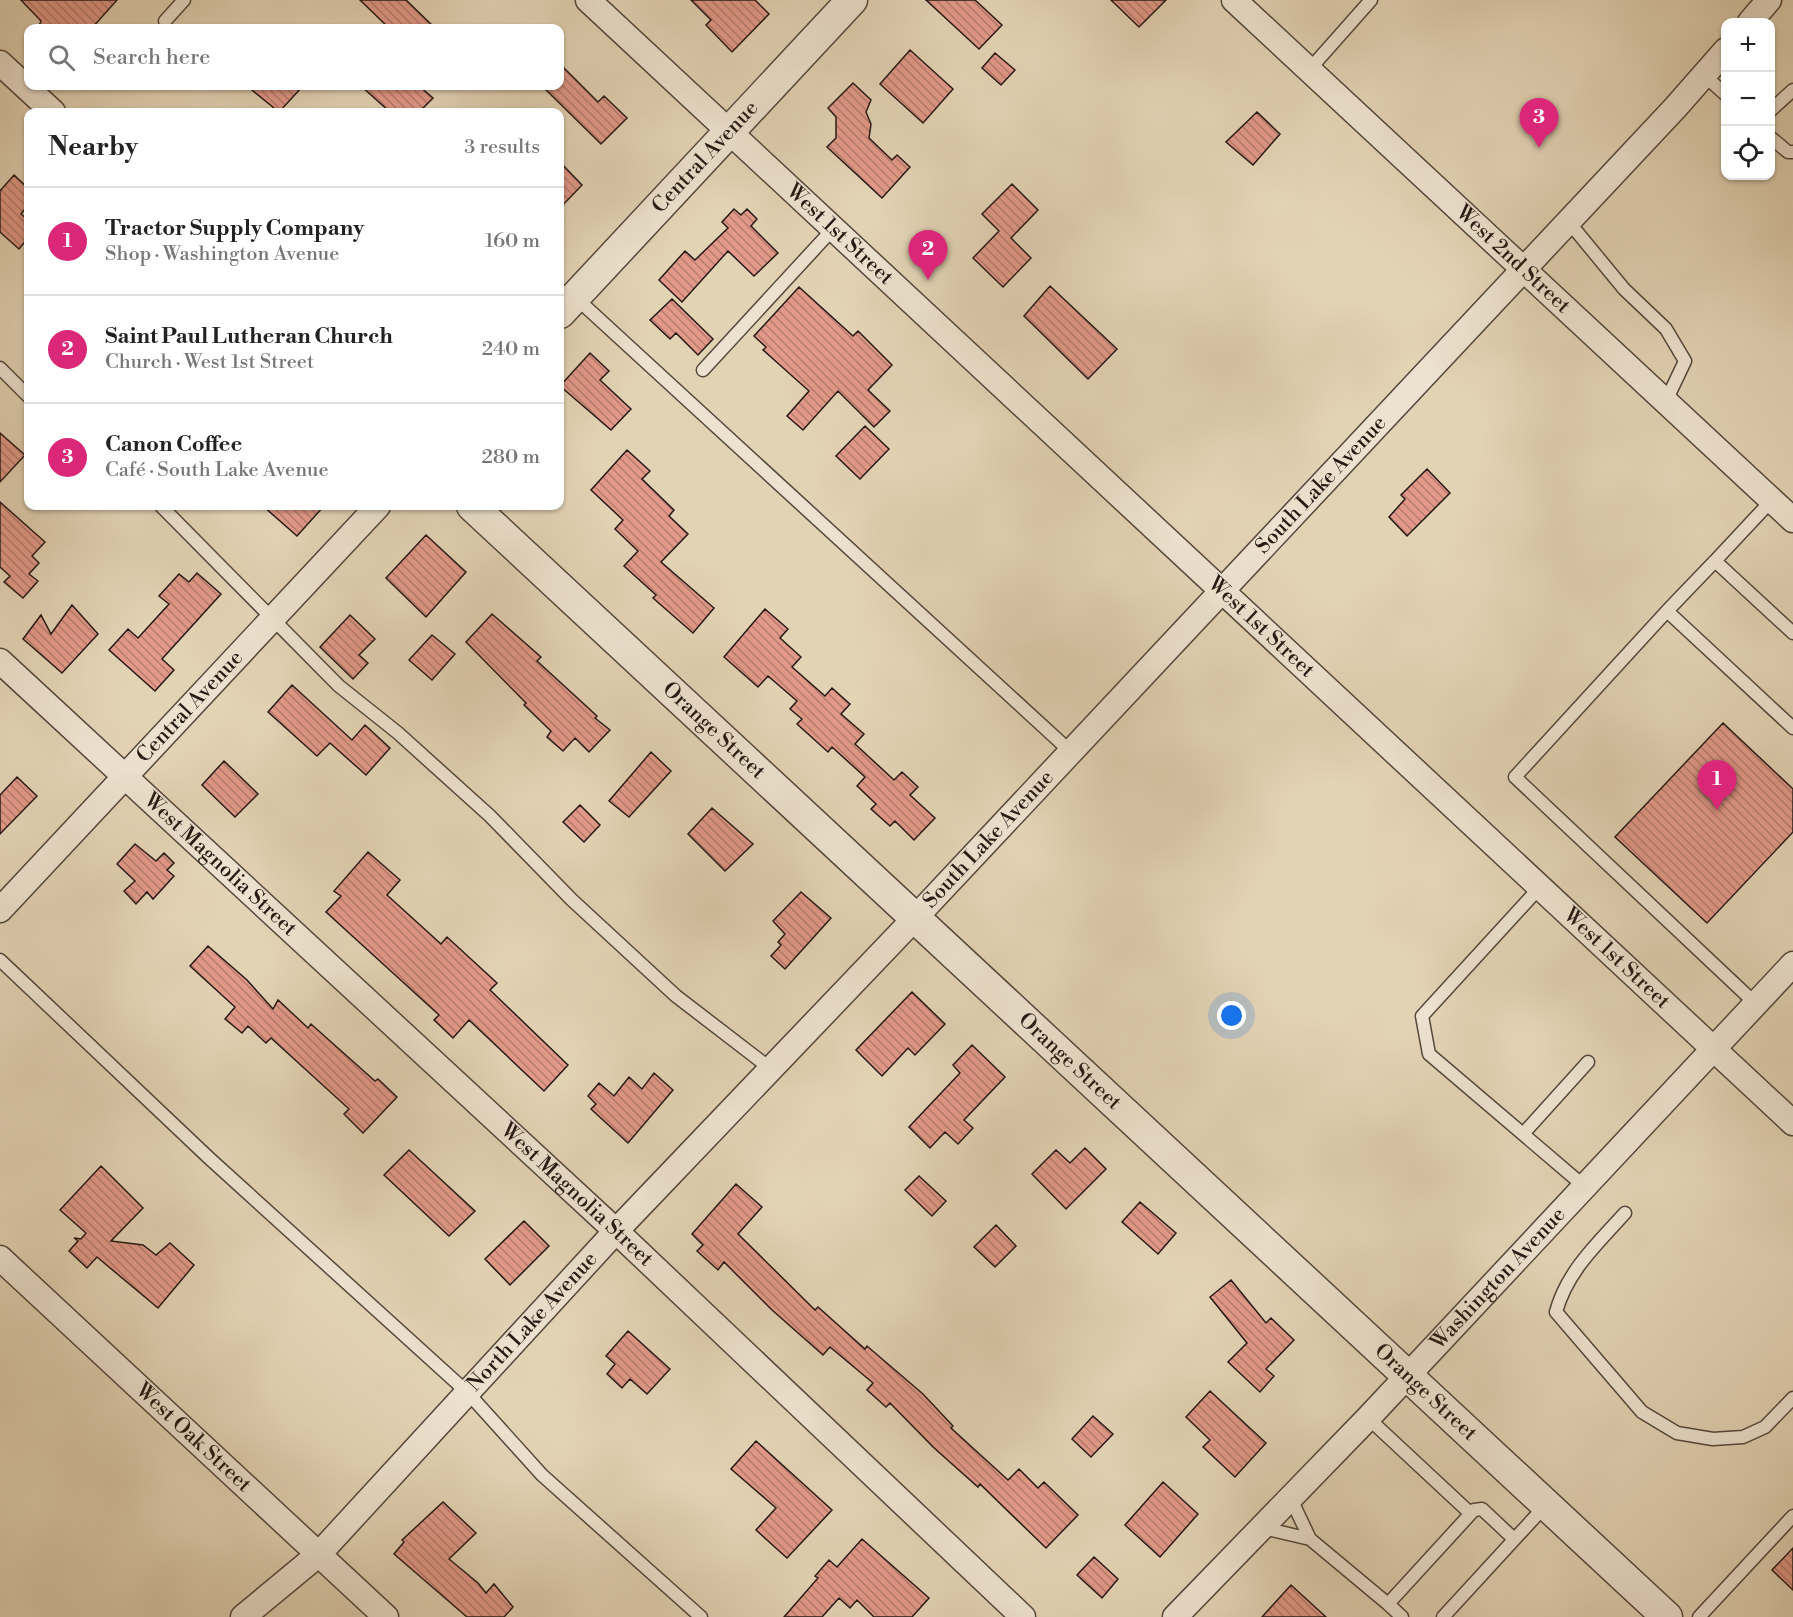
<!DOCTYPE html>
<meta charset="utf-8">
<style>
:root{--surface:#fff;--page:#f6f6f6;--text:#222;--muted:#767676;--line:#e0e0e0;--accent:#db2777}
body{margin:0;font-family:"Libre Bodoni",serif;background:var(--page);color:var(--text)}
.controls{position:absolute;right:18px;top:18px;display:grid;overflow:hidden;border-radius:12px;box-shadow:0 2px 4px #0004}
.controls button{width:54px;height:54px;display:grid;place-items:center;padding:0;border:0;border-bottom:2px solid var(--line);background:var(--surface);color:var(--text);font:30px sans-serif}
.you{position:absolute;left:1232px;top:1016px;width:21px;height:21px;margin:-15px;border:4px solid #fff;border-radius:50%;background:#1a73e8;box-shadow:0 0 0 9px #1a73e833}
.badge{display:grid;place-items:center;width:39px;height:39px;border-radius:50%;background:var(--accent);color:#fff;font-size:20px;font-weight:700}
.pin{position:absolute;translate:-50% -50px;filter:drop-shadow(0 2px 3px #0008)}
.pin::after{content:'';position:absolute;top:32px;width:21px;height:18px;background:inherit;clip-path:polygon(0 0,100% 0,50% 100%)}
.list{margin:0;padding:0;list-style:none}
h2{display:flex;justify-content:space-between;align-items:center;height:78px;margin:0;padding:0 24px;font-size:26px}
h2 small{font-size:20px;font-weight:400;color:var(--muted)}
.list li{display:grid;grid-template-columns:39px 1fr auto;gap:18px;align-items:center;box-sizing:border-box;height:108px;padding:0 24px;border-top:2px solid var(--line)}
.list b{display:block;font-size:22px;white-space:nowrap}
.list p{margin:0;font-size:20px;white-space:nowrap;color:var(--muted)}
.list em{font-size:20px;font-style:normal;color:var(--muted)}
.icon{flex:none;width:33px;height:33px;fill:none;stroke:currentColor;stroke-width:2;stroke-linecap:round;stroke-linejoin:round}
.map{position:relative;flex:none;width:1793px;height:1617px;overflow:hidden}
.search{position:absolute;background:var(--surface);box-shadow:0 2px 4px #0004;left:24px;top:24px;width:540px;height:66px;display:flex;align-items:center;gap:15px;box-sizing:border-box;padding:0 21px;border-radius:12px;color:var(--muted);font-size:22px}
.panel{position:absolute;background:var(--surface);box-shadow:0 2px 4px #0004;left:24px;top:108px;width:540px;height:402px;border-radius:12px}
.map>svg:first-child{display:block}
.building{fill:url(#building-back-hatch);stroke:#261914;stroke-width:1.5}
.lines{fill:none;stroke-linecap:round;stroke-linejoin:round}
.service-casing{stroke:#55483c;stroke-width:15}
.minor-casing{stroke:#55483c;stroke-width:27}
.tertiary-casing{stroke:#55483c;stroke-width:33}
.service{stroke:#ede2cf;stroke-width:12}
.minor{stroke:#ede2cf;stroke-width:24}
.tertiary{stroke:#ede2cf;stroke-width:30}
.labels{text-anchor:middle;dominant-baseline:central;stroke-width:4.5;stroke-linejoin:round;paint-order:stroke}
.street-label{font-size:21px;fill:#261914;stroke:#ede2cf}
</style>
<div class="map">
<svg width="1793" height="1617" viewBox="0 0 1793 1617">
<defs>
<pattern id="building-back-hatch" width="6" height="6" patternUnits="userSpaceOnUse" patternTransform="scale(1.5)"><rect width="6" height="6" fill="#e29989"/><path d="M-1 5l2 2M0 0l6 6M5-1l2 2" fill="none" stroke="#b77c6f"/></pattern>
</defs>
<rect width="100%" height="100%" fill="#e3d3b5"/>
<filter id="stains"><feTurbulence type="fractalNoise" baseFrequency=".00333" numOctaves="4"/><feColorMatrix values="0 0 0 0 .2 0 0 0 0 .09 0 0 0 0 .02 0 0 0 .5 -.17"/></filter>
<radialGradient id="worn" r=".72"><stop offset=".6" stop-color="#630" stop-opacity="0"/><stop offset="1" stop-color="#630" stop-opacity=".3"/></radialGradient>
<path class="building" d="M 21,0 L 117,0 L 92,28 L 38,28 L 41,21 Z
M 360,0 L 406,0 L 435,28 L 389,28 Z
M 691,0 L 755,0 L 769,14 L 732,52 L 706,25 L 711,20 Z
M 926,0 L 975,0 L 1002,25 L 979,49 Z
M 1111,0 L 1166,0 L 1139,27 Z
M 910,50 L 953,89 L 923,123 L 880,84 Z
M 995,53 L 1015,70 L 1001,85 L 982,68 Z
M 560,64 L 598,102 L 604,96 L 627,118 L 601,144 L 542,86 L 560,86 Z
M 853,83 L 871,100 L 866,112 L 871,124 L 869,138 L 892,160 L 897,155 L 910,167 L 882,198 L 827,147 L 836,138 L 836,117 L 828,108 Z
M 247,86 L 303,86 L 279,112 Z
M 361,86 L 419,86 L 433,98 L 419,112 L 390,112 Z
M 1257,112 L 1280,134 L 1253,165 L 1226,142 Z
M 560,162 L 582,185 L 560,208 Z
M 14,175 L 28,188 L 28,205 L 21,214 L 28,220 L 28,238 L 19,249 L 0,232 L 0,191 Z
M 1012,184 L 1038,210 L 1011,238 L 1031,258 L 1003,287 L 973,258 L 999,231 L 982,214 Z
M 734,209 L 741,215 L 747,209 L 757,219 L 751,226 L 778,253 L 754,276 L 728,251 L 682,302 L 659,280 L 685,251 L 695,260 L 728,228 L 722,222 Z
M 1050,286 L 1117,349 L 1088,379 L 1024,316 Z
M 799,287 L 853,336 L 858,331 L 892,365 L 868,390 L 890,411 L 874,427 L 838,391 L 803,430 L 787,416 L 809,391 L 763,350 L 766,347 L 754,336 Z
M 672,299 L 713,339 L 698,355 L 676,333 L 670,339 L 650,320 Z
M 590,353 L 609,371 L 600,380 L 631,409 L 611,430 L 560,386 Z
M 865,426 L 889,449 L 860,479 L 836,456 Z
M 0,433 L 25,455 L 0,482 Z
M 627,450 L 650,471 L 642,479 L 674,510 L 669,516 L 688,534 L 661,562 L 714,608 L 693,633 L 653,598 L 656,595 L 624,566 L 638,551 L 615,529 L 623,520 L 591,490 Z
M 1427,469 L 1450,493 L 1407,536 L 1389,517 L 1405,499 L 1401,495 Z
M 0,502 L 45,542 L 32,556 L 39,563 L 29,574 L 38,581 L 23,598 L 4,582 L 10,576 L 0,567 Z
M 263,506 L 324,506 L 297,536 Z
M 426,535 L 466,572 L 426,617 L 386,578 Z
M 197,573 L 221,594 L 162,659 L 174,670 L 155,691 L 109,650 L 128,629 L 138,638 L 169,604 L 159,596 L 179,574 L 189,582 Z
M 72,605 L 98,634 L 62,673 L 23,639 L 41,615 L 51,634 Z
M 765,609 L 788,629 L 780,638 L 801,657 L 792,667 L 825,696 L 832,688 L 850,704 L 841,714 L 864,734 L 855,744 L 894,780 L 902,772 L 918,787 L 910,795 L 935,818 L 914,840 L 895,821 L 890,826 L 871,809 L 876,804 L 857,786 L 865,777 L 832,747 L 828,752 L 797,724 L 802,719 L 790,709 L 797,701 L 768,676 L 758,687 L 724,657 Z
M 492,614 L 541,657 L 537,661 L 597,716 L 595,718 L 610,730 L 589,752 L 575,738 L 563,751 L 547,737 L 551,731 L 524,705 L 526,703 L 466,642 Z
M 350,615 L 375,639 L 359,655 L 368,663 L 353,679 L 320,647 Z
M 432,635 L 455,654 L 432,680 L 409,660 Z
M 292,685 L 352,740 L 365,725 L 390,748 L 366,775 L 330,743 L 317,756 L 268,712 Z
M 1723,723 L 1793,789 L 1793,832 L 1707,923 L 1615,837 Z
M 651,752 L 671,771 L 629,817 L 609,801 Z
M 224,761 L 258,794 L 235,817 L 202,785 Z
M 17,777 L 37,796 L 0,834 L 0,795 Z
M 580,805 L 600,825 L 584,842 L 563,822 Z
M 712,808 L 753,844 L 725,871 L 688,834 Z
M 135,844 L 156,861 L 164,853 L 174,863 L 167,870 L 174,876 L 153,899 L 147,892 L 136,904 L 124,891 L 135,881 L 117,864 Z
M 368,852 L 400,880 L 387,895 L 441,944 L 447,937 L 497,983 L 490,990 L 568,1065 L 544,1091 L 469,1020 L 453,1038 L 434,1020 L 439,1015 L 326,912 L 341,896 L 334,891 Z
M 801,892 L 831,918 L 785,969 L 771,956 L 781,945 L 778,942 L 785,934 L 773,921 Z
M 208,946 L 247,980 L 273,1009 L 278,1000 L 308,1028 L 311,1024 L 375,1081 L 378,1079 L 397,1097 L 363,1133 L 344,1114 L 349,1109 L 271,1038 L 266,1043 L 248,1026 L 242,1033 L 225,1019 L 235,1007 L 190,966 Z
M 912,992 L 945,1024 L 915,1055 L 908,1048 L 882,1076 L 856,1050 Z
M 972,1045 L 1005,1077 L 964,1120 L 973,1128 L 958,1144 L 945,1132 L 930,1148 L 909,1127 L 960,1073 L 953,1065 Z
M 654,1073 L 673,1090 L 628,1143 L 591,1109 L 596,1104 L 588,1096 L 599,1083 L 614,1096 L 629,1077 L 642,1089 Z
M 1085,1148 L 1106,1169 L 1066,1209 L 1032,1174 L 1056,1150 L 1070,1163 Z
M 409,1150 L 475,1211 L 449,1236 L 384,1175 Z
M 101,1166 L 143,1208 L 111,1241 L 143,1245 L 156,1255 L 170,1243 L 194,1265 L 158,1308 L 97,1257 L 87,1268 L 69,1251 L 78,1241 L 74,1238 L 81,1239 L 86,1233 L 60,1210 Z
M 919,1176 L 946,1201 L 932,1216 L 905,1190 Z
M 736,1184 L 762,1207 L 738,1234 L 815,1310 L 818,1307 L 865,1349 L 867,1346 L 923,1394 L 953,1426 L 951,1428 L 1008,1480 L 1019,1469 L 1038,1488 L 1044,1482 L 1078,1515 L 1046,1548 L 980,1484 L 978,1487 L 933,1447 L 890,1403 L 886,1407 L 867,1390 L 873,1383 L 830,1347 L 823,1355 L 772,1310 L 724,1262 L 718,1270 L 697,1251 L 703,1245 L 692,1234 Z
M 1140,1202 L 1176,1233 L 1158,1254 L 1122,1222 Z
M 524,1221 L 549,1246 L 510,1285 L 485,1259 Z
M 996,1225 L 1016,1246 L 995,1267 L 974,1247 Z
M 1231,1280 L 1266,1323 L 1271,1318 L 1294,1340 L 1266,1369 L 1274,1376 L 1260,1392 L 1228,1362 L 1247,1343 L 1210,1297 Z
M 628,1331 L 670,1369 L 647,1394 L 630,1379 L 622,1388 L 607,1374 L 615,1364 L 606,1356 Z
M 1210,1391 L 1266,1443 L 1235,1477 L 1203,1447 L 1210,1440 L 1186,1417 Z
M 1093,1416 L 1113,1434 L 1091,1457 L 1072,1439 Z
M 756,1441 L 832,1510 L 787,1558 L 756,1530 L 776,1508 L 731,1469 Z
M 1163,1482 L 1198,1514 L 1160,1557 L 1125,1525 Z
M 443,1502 L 476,1533 L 449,1559 L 478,1583 L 486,1593 L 494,1584 L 513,1607 L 504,1617 L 467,1617 L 394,1554 L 404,1542 L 402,1540 Z
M 862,1539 L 929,1598 L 912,1617 L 874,1617 L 857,1600 L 850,1608 L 839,1598 L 822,1617 L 784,1617 L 818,1578 L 815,1576 L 829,1560 L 837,1567 Z
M 1793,1548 L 1793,1590 L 1772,1570 Z
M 1094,1557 L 1118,1579 L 1102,1598 L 1077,1575 Z
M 1291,1585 L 1326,1617 L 1262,1617 Z"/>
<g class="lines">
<g class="service-casing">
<path id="service" d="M 165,21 L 184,0
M 1309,70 L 1371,0
M 1704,75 L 1726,95
M 1770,111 L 1793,90
M 1770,137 L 1788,152 L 1793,152
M 1568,221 L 1624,289 L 1666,329 L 1685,361 L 1666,401
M 575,297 L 1071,752
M 0,368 L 28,396
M 703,370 L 832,230
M 161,506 L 339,686 L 398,733 L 490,816 L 572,900 L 676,996 L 771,1069
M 1715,561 L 1772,500
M 1667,611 L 1715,561 L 1793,633
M 1541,886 L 1422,1016 L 1429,1054 L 1585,1187
M 0,960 L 209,1158 L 468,1393 L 542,1475 L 701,1617
M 1756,1004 L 1515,777 L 1667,611 L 1793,728
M 1523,1134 L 1588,1062
M 1625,1213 C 1598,1243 1567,1271 1556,1312 L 1642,1412 L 1677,1433 L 1713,1439 L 1743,1437 L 1765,1427 L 1793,1398
M 1368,1418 L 1470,1513
M 1263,1528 L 1310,1539 L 1291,1499
M 1310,1539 L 1388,1604
M 1402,1617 L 1388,1604 L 1474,1510 L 1482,1509 L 1514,1539
M 1443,1617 L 1546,1505
M 1699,1617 L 1793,1516"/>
</g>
<g class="minor-casing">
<g id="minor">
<path id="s1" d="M 588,0 L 1793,1123"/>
<path id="s2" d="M 1234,0 L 1793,520"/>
<path d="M 1750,22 L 1769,0"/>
<path d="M 0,63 L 53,112"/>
<path id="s3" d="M 0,661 L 616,1231 L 1023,1617"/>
<path id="s4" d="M 0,910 L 378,506"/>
<path id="s5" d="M 0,1258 L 386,1617"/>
<path id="s6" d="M 243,1617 L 319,1554 L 616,1231 L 915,918 L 1675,108 L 1726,50"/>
<path id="s7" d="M 1175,1617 L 1368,1418 L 1793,964"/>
</g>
</g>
<g class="tertiary-casing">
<g id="tertiary">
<path id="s8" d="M 560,313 L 852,0"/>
<path id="s9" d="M 472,506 L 1667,1617"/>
</g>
</g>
<use href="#service" class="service"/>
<use href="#minor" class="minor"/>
<use href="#tertiary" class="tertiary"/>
</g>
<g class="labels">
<g class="street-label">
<text stroke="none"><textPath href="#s8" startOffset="213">Central Avenue</textPath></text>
<text stroke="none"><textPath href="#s1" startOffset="344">West 1st Street</textPath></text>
<text stroke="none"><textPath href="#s2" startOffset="381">West 2nd Street</textPath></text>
<text stroke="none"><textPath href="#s6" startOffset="1564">South Lake Avenue</textPath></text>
<text stroke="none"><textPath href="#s1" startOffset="920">West 1st Street</textPath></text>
<text stroke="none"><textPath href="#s4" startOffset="278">Central Avenue</textPath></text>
<text stroke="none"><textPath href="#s9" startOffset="330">Orange Street</textPath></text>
<text stroke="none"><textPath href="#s6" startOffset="1078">South Lake Avenue</textPath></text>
<text stroke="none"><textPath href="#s3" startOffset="300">West Magnolia Street</textPath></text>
<text stroke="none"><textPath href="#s1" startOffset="1406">West 1st Street</textPath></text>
<text stroke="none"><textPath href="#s9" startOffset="816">Orange Street</textPath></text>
<text stroke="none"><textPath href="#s3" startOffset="786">West Magnolia Street</textPath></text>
<text stroke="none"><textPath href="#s7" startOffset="468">Washington Avenue</textPath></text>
<text stroke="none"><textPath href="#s6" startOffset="414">North Lake Avenue</textPath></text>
<text stroke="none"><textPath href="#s9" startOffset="1302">Orange Street</textPath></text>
<text stroke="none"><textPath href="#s5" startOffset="264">West Oak Street</textPath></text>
</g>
</g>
<rect width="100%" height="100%" filter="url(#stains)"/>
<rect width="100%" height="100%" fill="url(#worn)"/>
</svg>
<div class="controls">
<button>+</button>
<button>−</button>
<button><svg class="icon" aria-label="locate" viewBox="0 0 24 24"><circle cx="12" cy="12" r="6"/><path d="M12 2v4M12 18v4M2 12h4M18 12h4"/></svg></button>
</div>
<div class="you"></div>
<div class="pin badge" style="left:1717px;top:810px">1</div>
<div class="pin badge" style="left:928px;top:280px">2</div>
<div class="pin badge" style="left:1539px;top:148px">3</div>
<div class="search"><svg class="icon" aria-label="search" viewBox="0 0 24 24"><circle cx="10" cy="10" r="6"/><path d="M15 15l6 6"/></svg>Search here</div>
<section class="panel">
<h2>Nearby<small>3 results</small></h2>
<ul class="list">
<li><span class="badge">1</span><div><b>Tractor Supply Company</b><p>Shop · Washington Avenue</p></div><em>160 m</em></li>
<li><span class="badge">2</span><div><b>Saint Paul Lutheran Church</b><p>Church · West 1st Street</p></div><em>240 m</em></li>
<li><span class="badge">3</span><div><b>Canon Coffee</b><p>Café · South Lake Avenue</p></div><em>280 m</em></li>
</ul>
</section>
</div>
